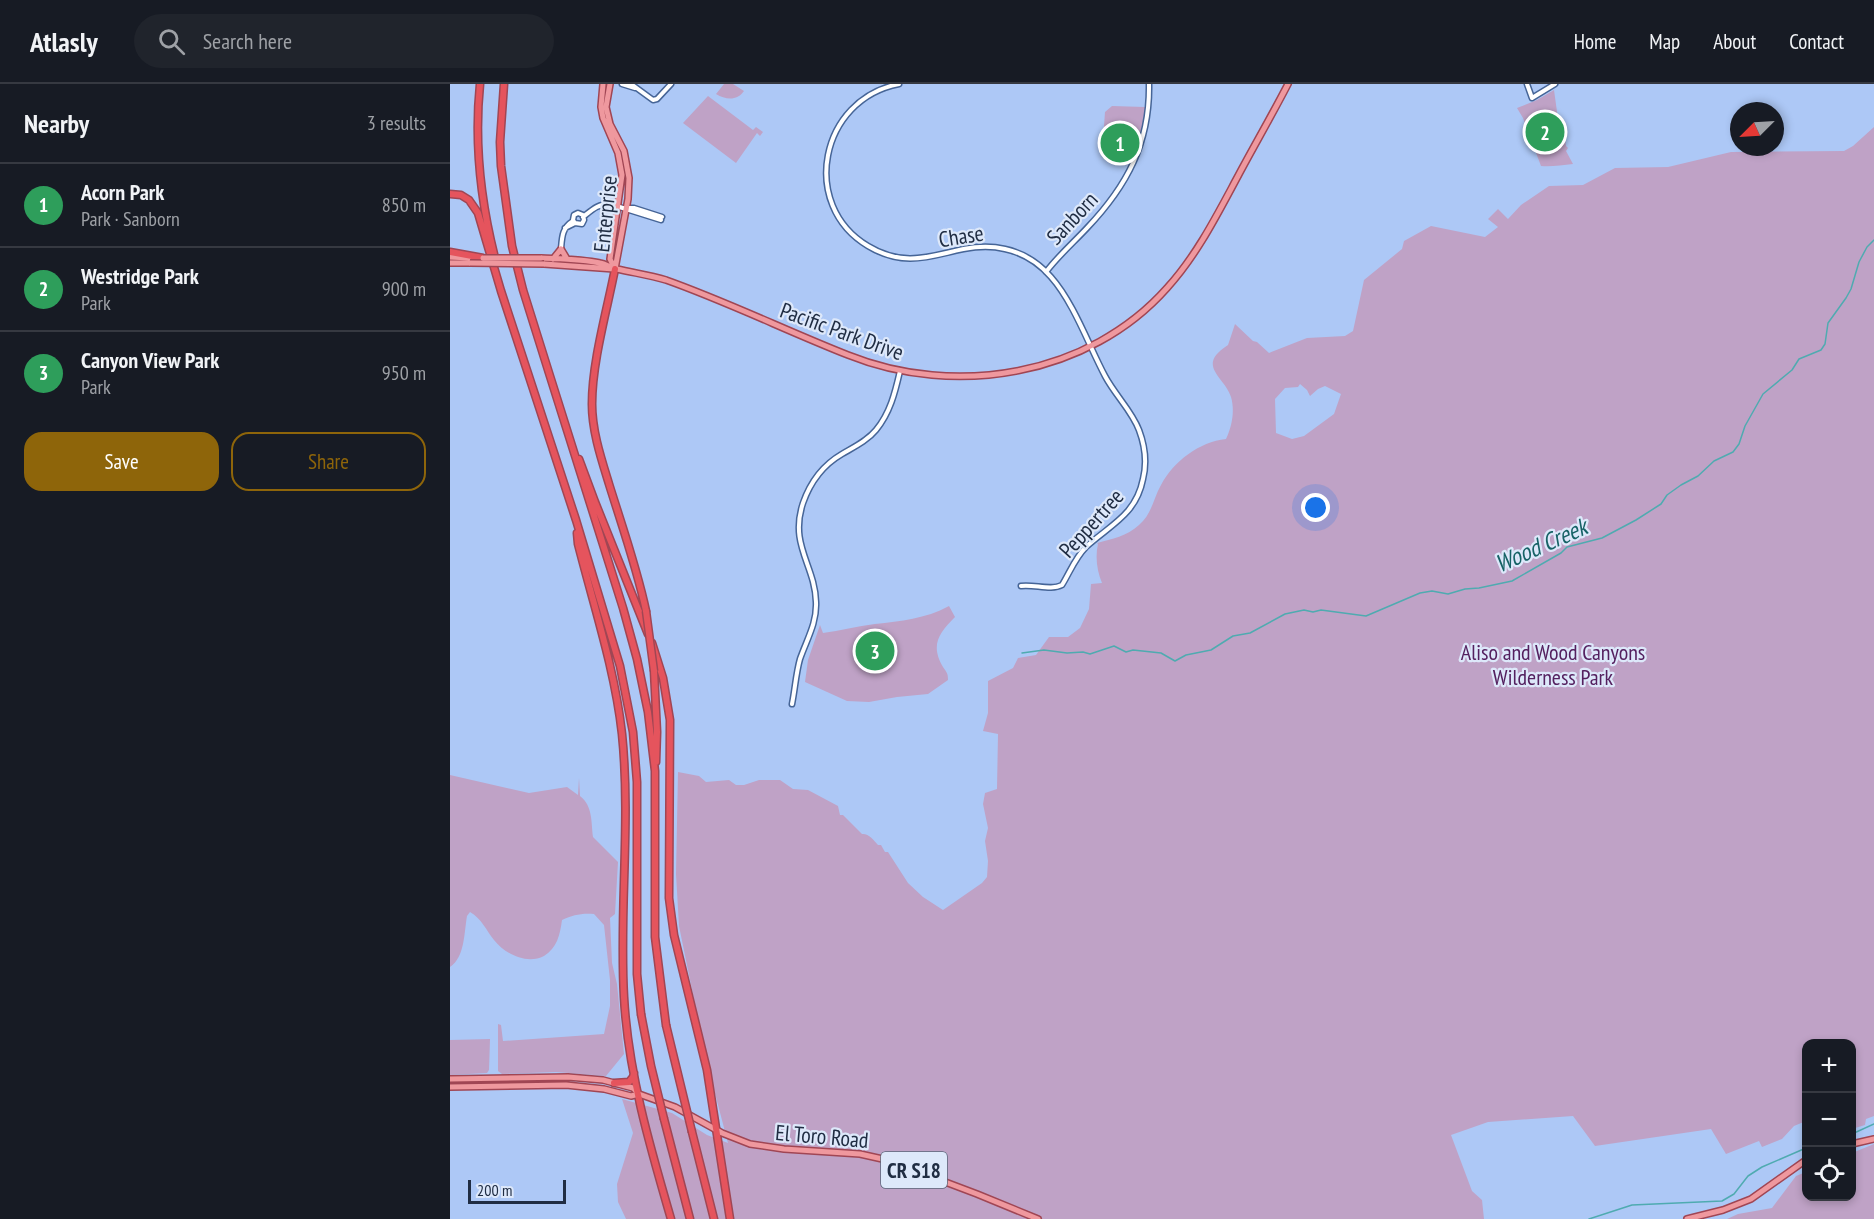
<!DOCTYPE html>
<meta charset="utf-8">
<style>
:root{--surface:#171b24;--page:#20242c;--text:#f1f3f6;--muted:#9ea1a6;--line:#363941;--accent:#8e650a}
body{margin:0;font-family:"PT Sans Narrow",sans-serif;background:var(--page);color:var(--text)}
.controls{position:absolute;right:18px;bottom:18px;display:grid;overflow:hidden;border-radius:12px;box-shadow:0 3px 9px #0003}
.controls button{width:54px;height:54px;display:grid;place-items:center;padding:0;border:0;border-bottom:2px solid var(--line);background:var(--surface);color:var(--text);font:30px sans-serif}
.compass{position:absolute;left:1280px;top:18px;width:54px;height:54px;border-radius:50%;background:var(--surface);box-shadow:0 3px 9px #0003;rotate:246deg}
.scale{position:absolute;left:18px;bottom:15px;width:98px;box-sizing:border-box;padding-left:6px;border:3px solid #202d43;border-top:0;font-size:16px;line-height:21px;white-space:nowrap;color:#202d43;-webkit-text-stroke:4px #dde8fa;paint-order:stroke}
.you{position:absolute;left:866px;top:424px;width:21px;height:21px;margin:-15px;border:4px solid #fff;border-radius:50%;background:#1a73e8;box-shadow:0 0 0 9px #1a73e833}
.badge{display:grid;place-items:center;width:39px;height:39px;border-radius:50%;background:var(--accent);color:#fff;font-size:20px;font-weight:700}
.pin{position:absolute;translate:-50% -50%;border:3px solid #fff;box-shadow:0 2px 6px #0006}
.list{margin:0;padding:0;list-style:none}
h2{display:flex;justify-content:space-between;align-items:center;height:78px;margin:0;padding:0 24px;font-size:26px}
h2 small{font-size:20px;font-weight:400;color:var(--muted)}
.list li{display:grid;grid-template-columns:39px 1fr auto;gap:18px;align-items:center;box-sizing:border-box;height:84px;padding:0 24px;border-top:2px solid var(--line)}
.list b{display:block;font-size:22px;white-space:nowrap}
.list p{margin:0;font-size:20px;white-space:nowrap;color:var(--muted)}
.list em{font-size:20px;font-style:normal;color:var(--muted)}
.actions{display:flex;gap:12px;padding:18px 24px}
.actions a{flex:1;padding:14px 0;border:2px solid var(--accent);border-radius:18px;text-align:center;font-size:21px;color:var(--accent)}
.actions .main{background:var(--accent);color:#fff}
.icon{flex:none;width:33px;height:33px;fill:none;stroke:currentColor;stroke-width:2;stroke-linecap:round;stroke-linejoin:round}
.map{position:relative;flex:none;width:1424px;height:1135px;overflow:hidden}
header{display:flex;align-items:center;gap:36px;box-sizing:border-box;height:84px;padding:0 30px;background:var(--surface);border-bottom:2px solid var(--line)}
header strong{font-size:28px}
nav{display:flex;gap:33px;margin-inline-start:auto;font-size:21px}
.search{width:420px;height:54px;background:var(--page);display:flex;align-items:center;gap:15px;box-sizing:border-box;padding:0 21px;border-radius:33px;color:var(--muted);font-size:22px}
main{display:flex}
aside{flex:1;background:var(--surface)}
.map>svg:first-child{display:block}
.green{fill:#bfa2c6;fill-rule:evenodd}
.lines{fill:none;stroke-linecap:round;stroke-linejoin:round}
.stream{stroke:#4fabb0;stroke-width:1.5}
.minor-casing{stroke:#466597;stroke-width:7}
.major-casing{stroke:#a04654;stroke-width:8}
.highway-casing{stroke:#a04654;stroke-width:9}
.minor{stroke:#fff;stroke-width:4}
.major{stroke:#ef989e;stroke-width:5}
.highway{stroke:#e5545d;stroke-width:6}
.major-bridge-casing{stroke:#a04654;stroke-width:8;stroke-linecap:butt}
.highway-bridge-casing{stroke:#a04654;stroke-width:9;stroke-linecap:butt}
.major-bridge{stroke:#ef989e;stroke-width:5}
.highway-bridge{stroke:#e5545d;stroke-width:6}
.labels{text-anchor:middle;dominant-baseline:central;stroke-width:4.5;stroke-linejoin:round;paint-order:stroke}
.shield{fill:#dde8fa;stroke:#59657a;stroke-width:1.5}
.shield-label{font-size:21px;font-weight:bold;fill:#202d43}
.street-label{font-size:22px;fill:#202d43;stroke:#dde8fa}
.park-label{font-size:22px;fill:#54205f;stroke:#dde8fa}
.water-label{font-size:24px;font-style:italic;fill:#166266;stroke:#dde8fa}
</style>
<header>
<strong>Atlasly</strong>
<div class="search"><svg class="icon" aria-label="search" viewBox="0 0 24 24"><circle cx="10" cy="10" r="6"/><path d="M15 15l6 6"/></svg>Search here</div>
<nav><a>Home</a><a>Map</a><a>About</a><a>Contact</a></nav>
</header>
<main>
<aside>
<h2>Nearby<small>3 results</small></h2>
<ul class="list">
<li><span class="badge" style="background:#2e9e5b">1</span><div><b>Acorn Park</b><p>Park · Sanborn</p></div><em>850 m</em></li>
<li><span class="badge" style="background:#2e9e5b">2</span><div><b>Westridge Park</b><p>Park</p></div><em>900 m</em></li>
<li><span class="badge" style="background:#2e9e5b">3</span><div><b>Canyon View Park</b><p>Park</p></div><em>950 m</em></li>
</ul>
<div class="actions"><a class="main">Save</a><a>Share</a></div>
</aside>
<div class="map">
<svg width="1424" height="1135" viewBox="0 0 1424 1135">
<rect width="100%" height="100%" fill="#adc8f6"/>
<path class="green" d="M 274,0 L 283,0 L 294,7 C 287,17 276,16 266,10 Z
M 1104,6 L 1109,42 L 1115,55 L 1116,62 L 1118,64 L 1116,67 L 1123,80 C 1112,81 1101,83 1091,82 L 1073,34 L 1067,24 L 1087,16 Z
M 258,12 L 303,46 L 306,43 L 313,48 L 310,52 L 307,49 L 286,79 L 233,39 Z
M 662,22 L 695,23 L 692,47 L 683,74 L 652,70 L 655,28 Z
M 1424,43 L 1424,1032 L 1416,1035 L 1415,1041 L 1402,1045 L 1402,960 L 1356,960 L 1356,1037 L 1344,1042 L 1332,1055 L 1312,1063 L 1309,1057 L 1276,1070 L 1261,1045 L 1145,1062 L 1123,1032 L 1038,1038 L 1001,1051 L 1022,1107 L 1032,1116 L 1034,1135 L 176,1135 L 168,1118 L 167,1100 L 183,1049 L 172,1015 L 222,1029 L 257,1051 L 278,1059 L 257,979 L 229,842 L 226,790 L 228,688 L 249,692 L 256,698 L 279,696 L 286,701 L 294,701 L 309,696 L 330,696 L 343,705 L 358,706 L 388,722 L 390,731 L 393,731 L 412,750 C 418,749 424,756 428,761 L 431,761 L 435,768 L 438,768 L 458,799 L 473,813 L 493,826 L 532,799 L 537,793 L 538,777 L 535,757 L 538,744 L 533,720 L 535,709 L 547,705 L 548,650 L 533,647 L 538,629 L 538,597 L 563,584 L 568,574 L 586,571 L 599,553 L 618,553 L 630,544 L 639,525 L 641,500 L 652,499 C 647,487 645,473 648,460 L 647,459 C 662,455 677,452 689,441 C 702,430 703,415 711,401 C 724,377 749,358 776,355 C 782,342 785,327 781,313 C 775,293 745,282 778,261 L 785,240 L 803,257 L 807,258 L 819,269 L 857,254 L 895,252 L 903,247 L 914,196 L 952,165 L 954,157 L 981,142 L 1035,153 L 1048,143 L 1038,135 L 1048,125 L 1058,135 L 1071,121 L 1099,102 L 1133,101 L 1165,84 L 1218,83 L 1281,68 L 1394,67 L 1403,62 ZM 850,300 L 857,306 L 860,312 L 868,305 L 875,302 L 891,310 L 884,330 L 854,352 L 842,355 L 826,349 L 825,315 L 835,304 L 848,303 Z
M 499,522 L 505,533 C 489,549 480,561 493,583 C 497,589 498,589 498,596 L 478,610 L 447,613 L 419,618 L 397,617 L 355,598 L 358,576 L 370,541 L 373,549 C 390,547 407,542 425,540 C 451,537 475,535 499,522 Z
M 0,691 L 79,709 L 117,703 L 128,711 L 129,694 L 130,712 C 143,722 141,738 143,753 L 168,778 L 165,830 L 160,834 L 162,879 L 167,900 L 174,970 L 156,992 L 106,988 L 52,990 L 48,987 L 48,940 L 51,941 L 53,957 L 154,950 L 160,922 L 160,896 L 154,841 L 144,830 C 131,829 123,831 112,836 C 110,851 107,864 94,872 C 77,881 55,870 44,856 C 36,846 32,835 20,828 L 17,832 C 14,849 15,873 0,883 Z
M 40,955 L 39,986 L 37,989 L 0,991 L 0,956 Z
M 1424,1060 L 1424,1135 L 1277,1135 L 1288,1130 L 1322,1124 L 1346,1092 L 1356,1088 L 1356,1112 L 1402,1112 L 1402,1069 Z"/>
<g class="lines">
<path class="stream" d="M 572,569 L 594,566 L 617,569 L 633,568 L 640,570 L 664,562 L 676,568 L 683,566 L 711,569 L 725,577 L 736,571 L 761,566 L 783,552 L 800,549 L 835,530 L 854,526 L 863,528 L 871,526 L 916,532 L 970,509 L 982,507 L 998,510 L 1015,505 L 1029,504 L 1062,497 L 1111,469 L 1117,463 L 1152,454 L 1186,436 L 1211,420 L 1217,411 L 1231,401 L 1248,392 L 1264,377 L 1283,368 L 1289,360 L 1295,342 L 1313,310 L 1342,286 L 1349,275 L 1371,266 L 1375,260 L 1378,239 L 1396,214 L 1401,205 L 1409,178 L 1417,163 L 1424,156
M 1402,1050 L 1424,1040
M 1139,1135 L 1182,1121 L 1272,1117 L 1284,1110 L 1298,1092 L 1312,1083 L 1356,1064"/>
<g class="minor-casing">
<path id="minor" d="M 172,0 L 185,4
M 181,0 L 203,16 L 207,15 L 221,0
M 449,0 C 370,15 349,121 418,162 C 471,194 505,153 555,165 C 573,169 589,179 601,193 C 624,219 639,262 655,292 C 665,311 682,327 689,346 C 695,362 697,379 693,395 C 686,431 660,441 636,463 C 625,474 620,488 612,501 C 601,507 584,500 571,502
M 1077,0 L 1082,14 L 1105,0
M 178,124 L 184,124 L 212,133
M 133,133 C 143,125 148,120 160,120 L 211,136
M 115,144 L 125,139 L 132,140 L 134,136 L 133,131 L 128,129 L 124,131 L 123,136 L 125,139
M 111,165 C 112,153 112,144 123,137
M 596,188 C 608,172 624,158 637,144 C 677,102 700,59 699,0
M 342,620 C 345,605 346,589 350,575 C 357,555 367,539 366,518 C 365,481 339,461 353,419 C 360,399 373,381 392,370 C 404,363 417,357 426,346 C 440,329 445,309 450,287"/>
</g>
<g class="major-casing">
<path id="major" d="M 153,0 L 151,23 L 153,34 L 168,69 L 172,91 L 160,175 L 165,185
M 160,0 L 156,23 L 160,40 L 174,67 L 179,94 L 178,115 L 165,185
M 0,173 L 19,174
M 91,174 C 111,175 131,175 150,179 C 156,180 161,184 167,185 C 184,189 200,191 216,196 C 278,218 337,247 398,271 C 505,314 639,292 717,204 C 747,171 767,131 788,92 C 804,62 822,31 838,0
M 103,175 L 111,165 L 117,175
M 0,179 L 20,179
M 94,180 L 164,185
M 0,995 L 118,993 L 153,996 L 183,1004 L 189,1010 L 225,1023 L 272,1049 L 300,1060 L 334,1065 L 410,1070 L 437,1076 L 527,1110 L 588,1135
M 0,1003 L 116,1001 L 154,1005 L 181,1012 L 189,1010
M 1402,1060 L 1424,1055
M 1237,1135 L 1273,1126 L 1301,1115 L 1356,1076"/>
</g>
<g class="highway-casing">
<path id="highway" d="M 30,0 C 24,59 31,120 46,178
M 54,0 L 50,58 L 51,82 L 62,162 L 73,206 L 99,289 L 173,524 L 187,575 L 198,628 L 205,687 L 205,853 L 216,941
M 0,110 L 11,111 L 19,116 L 28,129 L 51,207 L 126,436 L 170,582 L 183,648 L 187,698 L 187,890 L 191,930
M 0,168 L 33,174
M 165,185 C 157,226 142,278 142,320 C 142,347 151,374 159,400 C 172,442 187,484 196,527
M 129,375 L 145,418 L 198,550
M 127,449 L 128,460 C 144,523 165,586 172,650 C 181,738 169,826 174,913 C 178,988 200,1063 221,1135
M 202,559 L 213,594 L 220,636 L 219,814 L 224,851 L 257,986 L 280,1135
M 204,587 L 207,648 L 206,678
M 164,999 L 179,998 L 183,993 L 184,989
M 214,1035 L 240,1135
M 242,1048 L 264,1135"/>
</g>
<use href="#minor" class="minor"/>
<use href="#major" class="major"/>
<use href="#highway" class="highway"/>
<g class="major-bridge-casing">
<path id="major-bridge" d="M 33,174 L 91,174
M 20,179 L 94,180"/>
</g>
<g class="highway-bridge-casing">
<path id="highway-bridge" d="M 196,527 L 204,587
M 191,930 L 201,982 L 214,1035
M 216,941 L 242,1048"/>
</g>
<use href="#major-bridge" class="major-bridge"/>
<use href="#highway-bridge" class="highway-bridge"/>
</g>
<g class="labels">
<rect class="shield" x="431" y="1068" width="66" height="36" rx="4.5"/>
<g class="shield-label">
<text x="464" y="1086">CR S18</text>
</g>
<g class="street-label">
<text transform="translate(155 130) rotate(-84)">Enterprise</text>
<text transform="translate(622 134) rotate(-47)">Sanborn</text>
<text transform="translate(511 152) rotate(-9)">Chase</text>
<text transform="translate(392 247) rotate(20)">Pacific Park Drive</text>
<text transform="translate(641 439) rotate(-48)">Peppertree</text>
<text transform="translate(372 1052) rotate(5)">El Toro Road</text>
</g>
<g class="park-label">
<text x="1103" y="568">Aliso and Wood Canyons<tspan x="1103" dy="25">Wilderness Park</tspan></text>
</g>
<g class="water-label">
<text transform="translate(1091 461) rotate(-24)">Wood Creek</text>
</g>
</g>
</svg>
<div class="controls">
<button>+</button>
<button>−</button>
<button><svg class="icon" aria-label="locate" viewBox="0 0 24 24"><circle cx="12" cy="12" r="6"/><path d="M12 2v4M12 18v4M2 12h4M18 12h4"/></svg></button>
</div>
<svg class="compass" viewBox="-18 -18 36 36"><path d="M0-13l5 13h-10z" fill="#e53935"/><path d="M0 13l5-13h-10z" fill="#9ea1a6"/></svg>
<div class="scale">200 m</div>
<div class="you"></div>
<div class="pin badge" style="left:670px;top:59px;background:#2e9e5b">1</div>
<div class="pin badge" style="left:1095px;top:48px;background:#2e9e5b">2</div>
<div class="pin badge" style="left:425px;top:567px;background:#2e9e5b">3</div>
</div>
</main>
